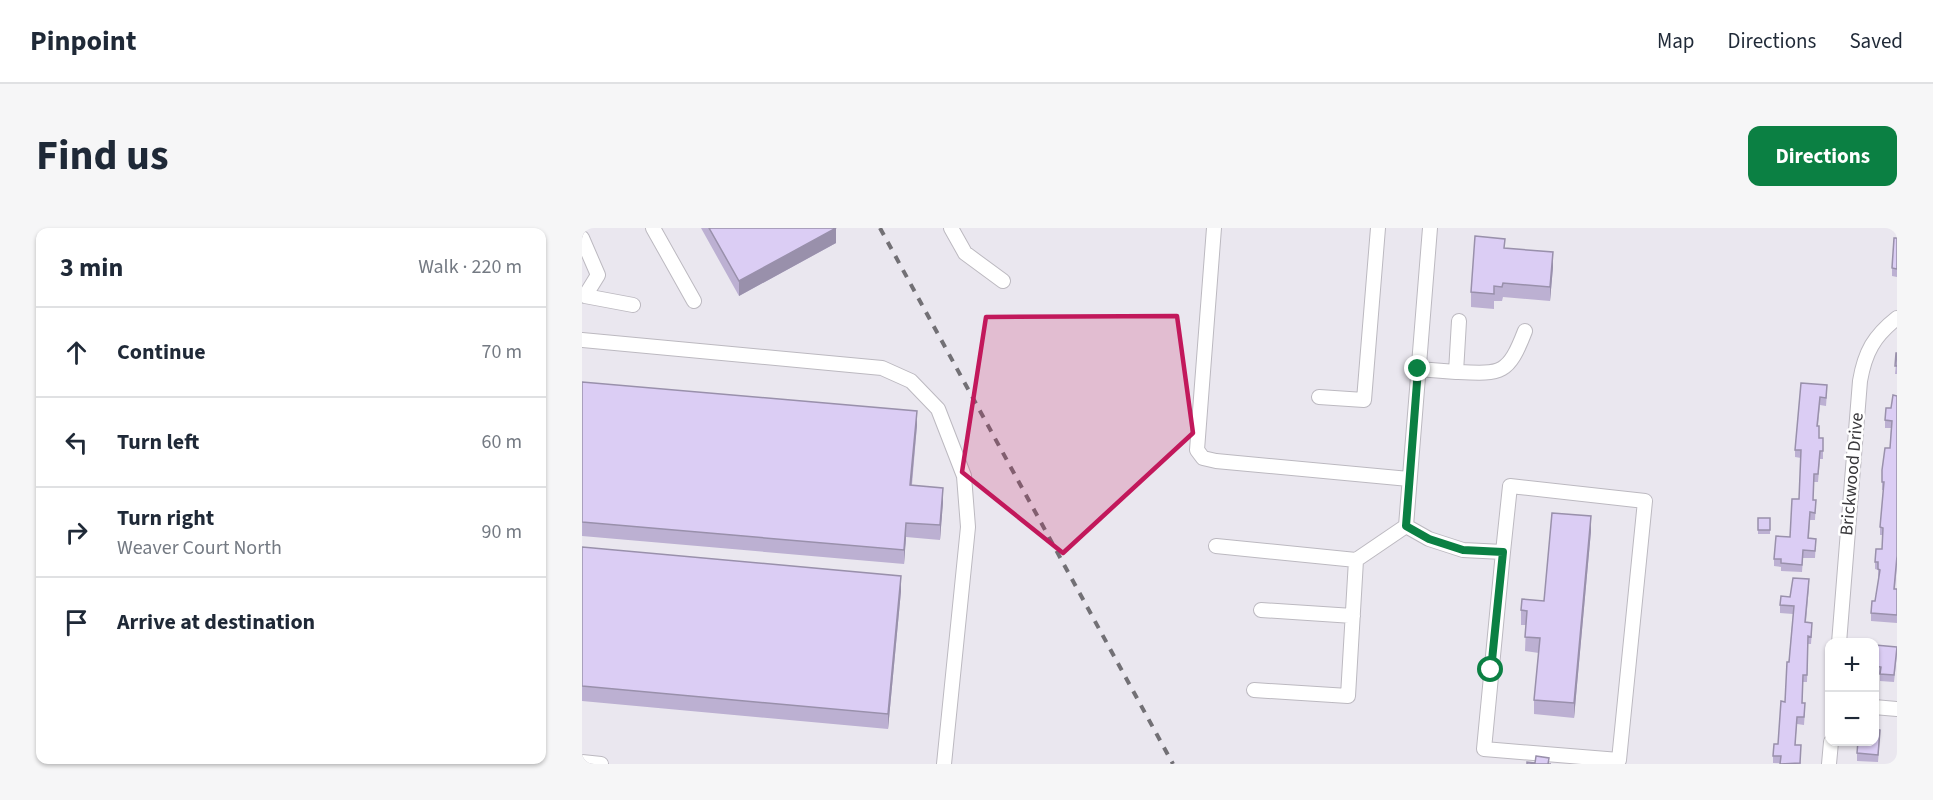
<!DOCTYPE html>
<meta charset="utf-8">
<style>
:root{--surface:#fff;--page:#f6f6f7;--text:#1f2937;--muted:#747a83;--line:#e0e1e3;--accent:#0b8043}
body{margin:0;font-family:"Source Sans 3",sans-serif;background:var(--page);color:var(--text)}
.controls{position:absolute;right:18px;bottom:18px;display:grid;overflow:hidden;border-radius:12px;box-shadow:0 2px 4px #0004}
.controls button{width:54px;height:54px;display:grid;place-items:center;padding:0;border:0;border-bottom:2px solid var(--line);background:var(--surface);color:var(--text);font:30px sans-serif}
.stop{position:absolute;width:18px;height:18px;margin:-14px;border:4px solid #0b8043;border-radius:50%;background:#fff}
.stop.end{background:#0b8043;border-color:#fff;box-shadow:0 2px 6px #0008}
.list{margin:0;padding:0;list-style:none}
h2{display:flex;justify-content:space-between;align-items:center;height:78px;margin:0;padding:0 24px;font-size:26px}
h2 small{font-size:20px;font-weight:400;color:var(--muted)}
.list li{display:grid;grid-template-columns:39px 1fr auto;gap:18px;align-items:center;box-sizing:border-box;height:90px;padding:0 24px;border-top:2px solid var(--line)}
.list b{display:block;font-size:22px;white-space:nowrap}
.list p{margin:0;font-size:20px;white-space:nowrap;color:var(--muted)}
.list em{font-size:20px;font-style:normal;color:var(--muted)}
.icon{flex:none;width:33px;height:33px;fill:none;stroke:currentColor;stroke-width:2;stroke-linecap:round;stroke-linejoin:round}
.map{position:relative;flex:none;width:1315px;height:536px;overflow:hidden;border-radius:12px}
header{display:flex;align-items:center;gap:36px;box-sizing:border-box;height:84px;padding:0 30px;background:var(--surface);border-bottom:2px solid var(--line)}
header strong{font-size:28px}
nav{display:flex;gap:33px;margin-inline-start:auto;font-size:21px}
.intro{display:flex;align-items:center;justify-content:space-between;box-sizing:border-box;height:144px;padding:0 36px}
h1{margin:0;font-size:42px}
.button{padding:15px 27px;border-radius:12px;background:var(--accent);color:#fff;font-size:21px;font-weight:700}
main{display:flex;gap:36px;padding:0 36px}
aside{flex:1;background:var(--surface);border-radius:12px;box-shadow:0 2px 4px #0004}
.map>svg:first-child{display:block}
.lines{fill:none;stroke-linecap:round;stroke-linejoin:round}
.minor-casing{stroke:#bcb9c0;stroke-width:16}
.minor{stroke:#fff;stroke-width:14}
.rail{stroke:#727075;stroke-width:4;stroke-dasharray:8 8;stroke-linecap:butt}
.wall{fill:#bcb0d2}
.shaded-wall{fill:#9990ab}
.building{fill:#dbcdf4;stroke:#9990ab;stroke-width:1.5}
.route{stroke:#0b8043;stroke-width:8}
.marked{fill:#c2185b;fill-opacity:0.2;stroke:#c2185b;stroke-width:4.5;stroke-linejoin:round}
.labels{text-anchor:middle;dominant-baseline:central;stroke-width:5;stroke-linejoin:round;paint-order:stroke}
.street-label{font-size:18px;fill:#38373a;stroke:#fff}
</style>
<header>
<strong>Pinpoint</strong>
<nav><a>Map</a><a>Directions</a><a>Saved</a></nav>
</header>
<div class="intro"><h1>Find us</h1><a class="button">Directions</a></div>
<main>
<aside>
<h2>3 min<small>Walk · 220 m</small></h2>
<ul class="list">
<li><svg class="icon" aria-label="ahead" viewBox="0 0 24 24"><path d="M12 20V5M6 11l6-6 6 6"/></svg><div><b>Continue</b></div><em>70 m</em></li>
<li><svg class="icon" aria-label="left" viewBox="0 0 24 24"><path d="M17 20v-9H6M10 6l-5 5 5 5"/></svg><div><b>Turn left</b></div><em>60 m</em></li>
<li><svg class="icon" aria-label="right" viewBox="0 0 24 24"><path d="M7 20v-9h11M14 6l5 5-5 5"/></svg><div><b>Turn right</b><p>Weaver Court North</p></div><em>90 m</em></li>
<li><svg class="icon" aria-label="arrive" viewBox="0 0 24 24"><path d="M6 21V4h12l-3 4 3 4H6"/></svg><div><b>Arrive at destination</b></div></li>
</ul>
</aside>
<div class="map">
<svg width="1315" height="536" viewBox="0 0 1315 536">
<rect width="100%" height="100%" fill="#eae7ef"/>
<g class="lines">
<g class="minor-casing">
<path id="minor" d="M 71,0 L 112,73
M 369,0 L 383,25 L 421,53
M 632,0 L 615,222 L 621,230 L 634,233 L 827,251
M 0,10 L 16,47 L 3,68 L 51,77
M 0,112 L 300,140 L 329,153 L 356,181 L 382,248 L 386,299 L 362,536
M 836,141 L 874,144 L 877,93
M 874,144 C 920,146 926,147 943,103
M 737,169 L 782,172 L 796,0
M 824,298 L 847,311 L 881,322 L 921,324 L 902,521 L 1037,532 L 1063,273 L 928,258 L 921,324
M 824,298 L 848,0
M 634,318 L 774,332 L 824,298
M 679,382 L 771,388
M 1257,415 L 1278,153 C 1283,124 1292,108 1315,90
M 672,462 L 766,468 L 774,332
M 1292,479 L 1315,481
M 0,534 L 19,536
M 1247,536 L 1249,514"/>
</g>
<use href="#minor" class="minor"/>
<path class="rail" d="M 298,0 L 591,536"/>
</g>
<path class="wall" d="M 119,0 L 254,0 L 254,15 L 157,68 Z
M 1315,10 L 1315,49 L 1310,48 L 1310,40 Z
M 923,20 L 971,39 L 968,73 L 921,69 L 920,73 L 912,73 L 912,81 L 889,79 L 889,64 Z
M 1315,125 L 1315,146 L 1313,146 Z
M 0,154 L 335,197 L 330,257 L 361,274 L 358,312 L 324,309 L 322,336 L 0,308 Z
M 1219,155 L 1245,164 L 1244,178 L 1238,177 L 1236,198 L 1237,210 L 1241,218 L 1241,231 L 1238,231 L 1236,254 L 1232,254 L 1231,272 L 1234,272 L 1233,292 L 1228,292 L 1227,310 L 1234,311 L 1233,330 L 1221,330 L 1220,344 L 1199,343 L 1199,339 L 1192,338 L 1192,331 L 1208,309 L 1217,271 L 1219,230 L 1213,229 L 1213,222 Z
M 1315,168 L 1315,336 L 1313,361 L 1315,361 L 1315,395 L 1289,393 L 1289,385 L 1293,373 L 1297,349 L 1296,349 L 1296,342 L 1293,341 L 1293,334 L 1300,321 L 1301,307 L 1298,307 L 1298,299 L 1302,262 L 1300,262 L 1300,242 L 1308,220 L 1309,200 L 1303,200 L 1303,192 Z
M 1176,290 L 1188,290 L 1188,306 L 1176,306 Z
M 1009,303 L 992,490 L 952,486 L 952,472 L 957,425 L 943,423 L 944,397 L 939,397 L 939,382 L 962,373 Z
M 0,319 L 319,363 L 306,501 L 0,473 Z
M 1227,359 L 1224,394 L 1230,402 L 1229,416 L 1226,416 L 1225,454 L 1221,454 L 1220,475 L 1223,483 L 1222,497 L 1215,496 L 1213,517 L 1219,536 L 1191,535 L 1191,528 L 1196,516 L 1203,474 L 1211,386 L 1198,385 L 1198,377 L 1208,369 Z
M 1293,417 L 1315,426 L 1312,454 L 1298,453 L 1298,446 L 1293,446 Z
M 1298,509 L 1296,534 L 1275,533 L 1275,525 Z"/>
<path class="shaded-wall" d="M 254,0 L 254,15 L 157,68 L 157,53 Z
M 971,24 L 971,39 L 968,73 L 968,59 Z
M 335,183 L 335,197 L 328,272 L 328,257 Z
M 361,260 L 361,274 L 358,312 L 358,297 Z
M 1009,288 L 1009,303 L 992,490 L 992,475 Z
M 324,295 L 324,309 L 322,336 L 322,322 Z
M 319,348 L 319,363 L 306,501 L 306,486 Z"/>
<path class="building" d="M 127,0 L 254,0 L 157,53 Z
M 893,8 L 923,11 L 922,20 L 971,24 L 968,59 L 921,55 L 920,59 L 912,58 L 912,66 L 889,64 Z
M 1312,10 L 1315,10 L 1315,41 L 1310,40 Z
M 1314,125 L 1315,125 L 1315,138 L 1313,138 Z
M 0,154 L 335,183 L 328,257 L 361,260 L 358,297 L 324,295 L 322,322 L 0,294 Z
M 1219,155 L 1245,157 L 1244,170 L 1238,169 L 1235,198 L 1237,198 L 1237,210 L 1241,210 L 1241,223 L 1238,223 L 1236,246 L 1232,246 L 1231,272 L 1234,272 L 1233,285 L 1228,284 L 1226,310 L 1234,311 L 1233,323 L 1221,322 L 1220,337 L 1199,335 L 1199,331 L 1192,331 L 1194,308 L 1208,309 L 1210,271 L 1217,271 L 1219,222 L 1213,222 Z
M 1311,167 L 1315,168 L 1315,328 L 1312,361 L 1315,361 L 1315,387 L 1289,385 L 1290,373 L 1293,373 L 1298,342 L 1296,341 L 1296,334 L 1293,334 L 1294,321 L 1300,321 L 1301,300 L 1298,299 L 1302,254 L 1300,254 L 1300,242 L 1303,220 L 1308,220 L 1310,193 L 1303,192 L 1304,180 L 1309,180 Z
M 970,285 L 1009,288 L 992,475 L 952,472 L 958,410 L 943,409 L 945,383 L 939,382 L 940,371 L 962,373 Z
M 1176,290 L 1188,290 L 1188,302 L 1176,302 Z
M 0,319 L 319,348 L 306,486 L 0,458 Z
M 1211,350 L 1227,351 L 1223,394 L 1230,395 L 1229,409 L 1226,408 L 1225,447 L 1221,447 L 1220,475 L 1223,475 L 1222,489 L 1215,489 L 1213,517 L 1219,517 L 1218,535 L 1198,536 L 1199,528 L 1191,528 L 1192,516 L 1196,516 L 1199,473 L 1203,474 L 1205,434 L 1207,434 L 1212,378 L 1198,377 L 1199,368 L 1208,369 Z
M 1293,417 L 1315,419 L 1312,447 L 1298,446 L 1299,439 L 1293,438 Z
M 1293,501 L 1298,502 L 1296,527 L 1275,525 L 1276,513 L 1293,513 Z
M 954,528 L 967,530 L 966,536 L 969,536 L 945,536 L 945,534 L 953,535 Z"/>
<g class="lines">
<path class="route" d="M 836,141 L 824,298 L 847,311 L 881,322 L 921,324 L 909,442"/>
</g>
<path class="marked" d="M 595,88 L 611,205 L 481,325 L 380,244 L 404,89 Z"/>
<g class="labels">
<g class="street-label">
<text transform="translate(1270 246) rotate(-85)">Brickwood Drive</text>
</g>
</g>
</svg>
<div class="controls">
<button>+</button>
<button>−</button>
</div>
<div class="stop" style="left:909px;top:442px"></div>
<div class="stop end" style="left:836px;top:141px"></div>
</div>
</main>
